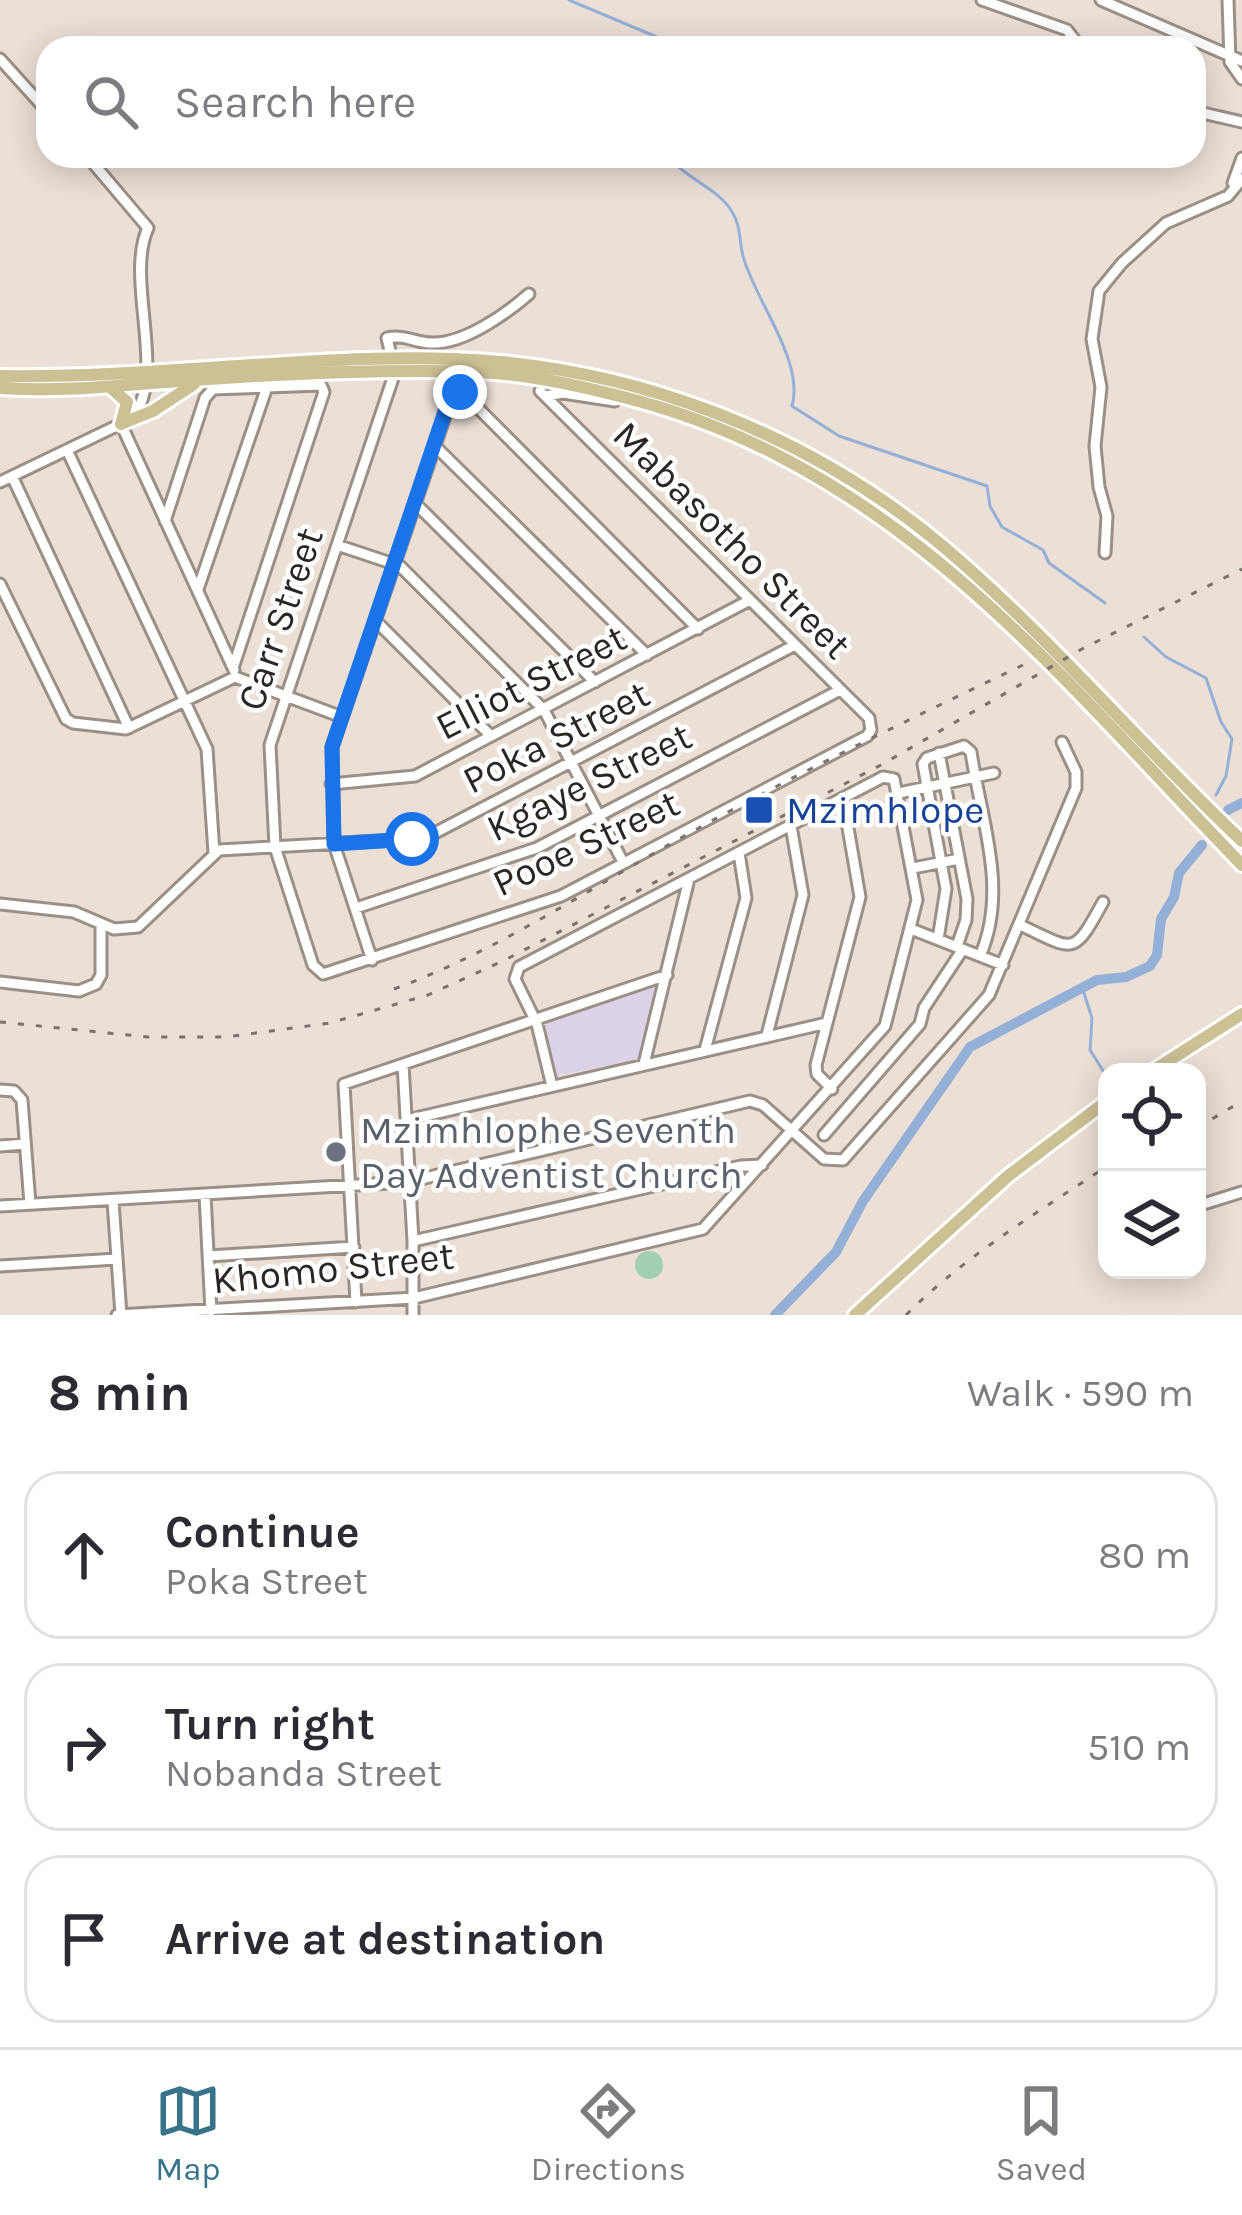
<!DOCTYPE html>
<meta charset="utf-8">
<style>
:root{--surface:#fff;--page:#f7f7f7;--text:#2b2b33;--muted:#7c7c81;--line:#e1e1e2;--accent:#38738b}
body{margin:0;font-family:Karla,sans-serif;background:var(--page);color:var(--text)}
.controls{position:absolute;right:36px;bottom:36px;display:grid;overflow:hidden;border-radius:24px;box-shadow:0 6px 30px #0003}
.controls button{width:108px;height:108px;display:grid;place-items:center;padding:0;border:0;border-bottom:3px solid var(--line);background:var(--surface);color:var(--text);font:60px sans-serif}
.stop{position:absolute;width:36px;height:36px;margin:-27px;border:9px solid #1a73e8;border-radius:50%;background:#fff}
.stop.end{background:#1a73e8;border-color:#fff;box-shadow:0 3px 12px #0008}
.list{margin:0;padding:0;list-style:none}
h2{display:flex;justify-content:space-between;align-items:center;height:156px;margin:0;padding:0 48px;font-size:51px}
h2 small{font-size:39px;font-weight:400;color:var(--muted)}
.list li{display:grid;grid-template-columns:78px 1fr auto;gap:36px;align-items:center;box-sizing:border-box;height:168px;margin:0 24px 24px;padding:0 24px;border:3px solid var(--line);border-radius:36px}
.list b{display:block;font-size:45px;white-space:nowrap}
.list p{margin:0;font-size:39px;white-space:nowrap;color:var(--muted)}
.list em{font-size:39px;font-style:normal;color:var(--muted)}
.icon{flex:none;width:66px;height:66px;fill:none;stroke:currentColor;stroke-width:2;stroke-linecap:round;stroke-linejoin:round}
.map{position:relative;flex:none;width:1242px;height:1315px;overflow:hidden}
.search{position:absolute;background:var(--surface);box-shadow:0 6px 30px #0003;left:36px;right:36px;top:36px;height:132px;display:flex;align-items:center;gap:30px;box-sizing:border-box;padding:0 42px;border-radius:36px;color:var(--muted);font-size:45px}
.sheet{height:732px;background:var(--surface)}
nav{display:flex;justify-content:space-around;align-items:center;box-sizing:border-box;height:168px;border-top:3px solid var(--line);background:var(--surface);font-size:33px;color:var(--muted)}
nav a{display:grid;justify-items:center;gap:6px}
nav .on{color:var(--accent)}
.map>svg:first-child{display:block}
.education{fill:#ddd3e8}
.green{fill:#a2ceb4}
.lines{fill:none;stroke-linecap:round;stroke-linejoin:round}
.stream{stroke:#95b0d7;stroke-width:3}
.river{stroke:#95b0d7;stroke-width:10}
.minor-casing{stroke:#9b8f86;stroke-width:15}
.major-casing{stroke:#fff;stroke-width:18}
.minor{stroke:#fff;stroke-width:9}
.major{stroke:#ccc095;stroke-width:12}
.rail{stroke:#7b726d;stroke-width:3;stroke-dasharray:6 12;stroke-linecap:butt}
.route{stroke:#1a73e8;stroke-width:15}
.transit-dot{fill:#1a4fb4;stroke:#fff;stroke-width:4.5}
.worship-dot{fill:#6b7280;stroke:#fff;stroke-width:4.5}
.labels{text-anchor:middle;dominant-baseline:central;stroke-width:9;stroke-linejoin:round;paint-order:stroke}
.street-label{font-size:39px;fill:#2b2623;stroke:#fff}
.transit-label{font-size:39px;fill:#164399;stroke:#fff;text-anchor:start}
.worship-label{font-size:39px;fill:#5b616d;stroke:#fff;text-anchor:start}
</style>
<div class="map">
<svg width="1242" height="1315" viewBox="0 0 1242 1315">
<rect width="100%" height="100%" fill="#ecdfd6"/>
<path class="education" d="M 653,986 L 657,990 L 638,1060 L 556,1076 L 545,1025 L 549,1020 Z"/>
<path class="green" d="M635 1265a14 14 0 1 1 28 0a14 14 0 1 1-28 0Z"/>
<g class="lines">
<path class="stream" d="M 569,0 L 683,48
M 667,156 C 684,177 717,188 731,210 C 741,225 739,240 743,256 C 754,299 805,361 792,406 L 839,436 L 987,486 L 990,506 L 1002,527 L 1043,550 L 1049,563 L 1105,603
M 1144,637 L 1166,657 L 1206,678 L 1221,722 L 1232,739 L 1226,776 L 1216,795
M 1082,987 L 1092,1018 L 1090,1050 L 1107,1077"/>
<path class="river" d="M 1228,810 L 1242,803
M 775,1315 L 836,1252 L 863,1201 L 970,1047 L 1097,980 L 1126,977 L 1150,966 L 1157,955 L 1161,919 L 1174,897 L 1179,873 L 1202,845"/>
<g class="minor-casing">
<path id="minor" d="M 982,0 L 1067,30 L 1081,48
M 1101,0 L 1242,61
M 1228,0 L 1230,62 L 1242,79
M 0,59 L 48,112
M 1194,111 L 1242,122
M 1233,183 L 1242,158
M 529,294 C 506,314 465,343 434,343 C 417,344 406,334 387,338 L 395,372 L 270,745 L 275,847 L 313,965 L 323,974 L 561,896 L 867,736 L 871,730 L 869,718 L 540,391
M 545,396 L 563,393 L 615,401
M 121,424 L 234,670
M 434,445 L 647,655
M 67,450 L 207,749 L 214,853
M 12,476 L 129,728
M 0,482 L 131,419 C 169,377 124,280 148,228 L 87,156
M 415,503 L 595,682
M 165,521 L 205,398 L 213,389 L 321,385 L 324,392 L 233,668
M 337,545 L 400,566 L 544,710 L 623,862
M 1105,553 L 1107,516 L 1099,487 L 1095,446 L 1101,387 L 1092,339 L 1099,291 L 1122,263 L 1166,223 L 1228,196 L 1242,179
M 0,584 L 66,719 L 73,723 L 126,729 L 235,677
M 198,589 L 268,384
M 375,620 L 490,735
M 235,677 L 342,717
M 939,753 L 967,899 L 966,920 L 957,946
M 331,784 L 415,776 L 750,600
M 899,793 L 994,773
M 913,868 L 959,859
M 0,904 L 74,912 L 114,929 L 138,927 L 219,850 L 412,839 L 431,835 L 795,645
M 356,908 L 537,848 L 840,690
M 1020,925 C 1075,951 1073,957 1103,902
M 911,929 L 1003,965
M 938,939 L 946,889 L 923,764 L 927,758 L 964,746 L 971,752 C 981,820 1009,890 980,956
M 372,960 L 334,844 L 332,747 L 453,393 L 465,395 L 698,629
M 0,982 L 79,991 L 96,984 L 101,975 L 101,925
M 767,1035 L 803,895 L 791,826
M 705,1050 L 746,898 L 739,853
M 403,1064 L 413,1241 L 413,1315
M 644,1064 L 689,879
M 832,1089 L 817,1074 L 816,1065 L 860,897 L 843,799
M 0,1090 L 14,1091 L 22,1100 L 30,1204
M 407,1120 L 827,1023
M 824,1135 L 920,1024 L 924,1008 L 963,949
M 0,1146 L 25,1144
M 205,1195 L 211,1311
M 113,1201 L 121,1315
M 0,1206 L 408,1182 L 750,1101 L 763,1105 L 824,1159 L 843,1160 L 989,995 L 1076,788 L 1076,772 L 1062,742
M 1197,1206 L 1242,1192
M 413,1241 L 741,1166 L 762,1165
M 208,1256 L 354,1247
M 0,1266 L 117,1259
M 356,1302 L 344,1084 L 667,975
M 117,1315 L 414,1298 L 703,1229 L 885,1026 L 917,900 L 894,779 L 883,777 L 519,967 L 515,979 L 537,1024 L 552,1086"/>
</g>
<g class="major-casing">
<path id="major" d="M 0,376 C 151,379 302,354 454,359 C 631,365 809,433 945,548 C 1051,638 1141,746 1242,841
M 110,387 L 127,402 L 121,424
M 0,388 C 69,393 139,383 208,379 C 298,373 390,369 480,372 C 528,374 577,385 623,397 C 895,465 1056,673 1242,865
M 123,423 L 153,411 L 194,384
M 1151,1072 L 1242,1014
M 855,1315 L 1008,1176 L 1107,1101"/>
</g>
<use href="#minor" class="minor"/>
<use href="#major" class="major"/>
<path class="rail" d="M 394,989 C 492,953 580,895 670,844 C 785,779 904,722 1023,665
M 0,1022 L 148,1037 L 226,1037 L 330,1023 L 428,995 L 503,961 L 881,765 L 1082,649 L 1242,569
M 1197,1128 L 1242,1101
M 906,1315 C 966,1255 1037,1213 1107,1166"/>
</g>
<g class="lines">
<path class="route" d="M 412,839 L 334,844 L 332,747 L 450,397 L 460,392"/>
</g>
<rect class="transit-dot" x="744" y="795" width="30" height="30" rx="6"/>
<circle class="worship-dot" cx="336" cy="1152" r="12"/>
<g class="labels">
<g class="street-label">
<text transform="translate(732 540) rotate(45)">Mabasotho Street</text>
<text transform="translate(280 619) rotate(-71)">Carr Street</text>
<text transform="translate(531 682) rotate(-27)">Elliot Street</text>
<text transform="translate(556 737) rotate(-27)">Poka Street</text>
<text transform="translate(589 782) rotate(-26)">Kgaye Street</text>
<text transform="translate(586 843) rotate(-25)">Pooe Street</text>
<text transform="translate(333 1268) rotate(-6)">Khomo Street</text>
</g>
<g class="transit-label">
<text x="786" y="810">Mzimhlope</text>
</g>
<g class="worship-label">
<text x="360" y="1130">Mzimhlophe Seventh<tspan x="360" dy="45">Day Adventist Church</tspan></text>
</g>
</g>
</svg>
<div class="controls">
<button><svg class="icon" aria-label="locate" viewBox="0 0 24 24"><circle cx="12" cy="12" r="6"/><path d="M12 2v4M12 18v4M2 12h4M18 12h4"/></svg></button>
<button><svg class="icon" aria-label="layers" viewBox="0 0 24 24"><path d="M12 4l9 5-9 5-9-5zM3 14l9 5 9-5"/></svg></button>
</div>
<div class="stop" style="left:412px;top:839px"></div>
<div class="stop end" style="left:460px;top:392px"></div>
<div class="search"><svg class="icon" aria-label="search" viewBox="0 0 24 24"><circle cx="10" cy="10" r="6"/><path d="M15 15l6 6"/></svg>Search here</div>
</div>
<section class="sheet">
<h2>8 min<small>Walk · 590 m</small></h2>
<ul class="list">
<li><svg class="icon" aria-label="ahead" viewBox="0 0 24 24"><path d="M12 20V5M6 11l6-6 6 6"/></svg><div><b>Continue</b><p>Poka Street</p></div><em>80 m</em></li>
<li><svg class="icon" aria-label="right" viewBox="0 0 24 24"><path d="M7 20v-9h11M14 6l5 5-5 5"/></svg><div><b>Turn right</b><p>Nobanda Street</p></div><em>510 m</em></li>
<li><svg class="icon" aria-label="arrive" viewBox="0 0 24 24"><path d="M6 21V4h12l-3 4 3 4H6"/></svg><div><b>Arrive at destination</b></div></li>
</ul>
</section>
<nav>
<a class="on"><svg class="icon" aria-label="map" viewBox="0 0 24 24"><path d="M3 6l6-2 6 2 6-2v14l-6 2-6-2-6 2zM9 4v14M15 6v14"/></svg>Map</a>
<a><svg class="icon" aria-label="directions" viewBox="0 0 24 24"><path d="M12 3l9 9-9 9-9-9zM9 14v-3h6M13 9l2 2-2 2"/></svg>Directions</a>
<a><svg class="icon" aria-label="saved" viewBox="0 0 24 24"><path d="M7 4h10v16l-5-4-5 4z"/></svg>Saved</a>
</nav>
